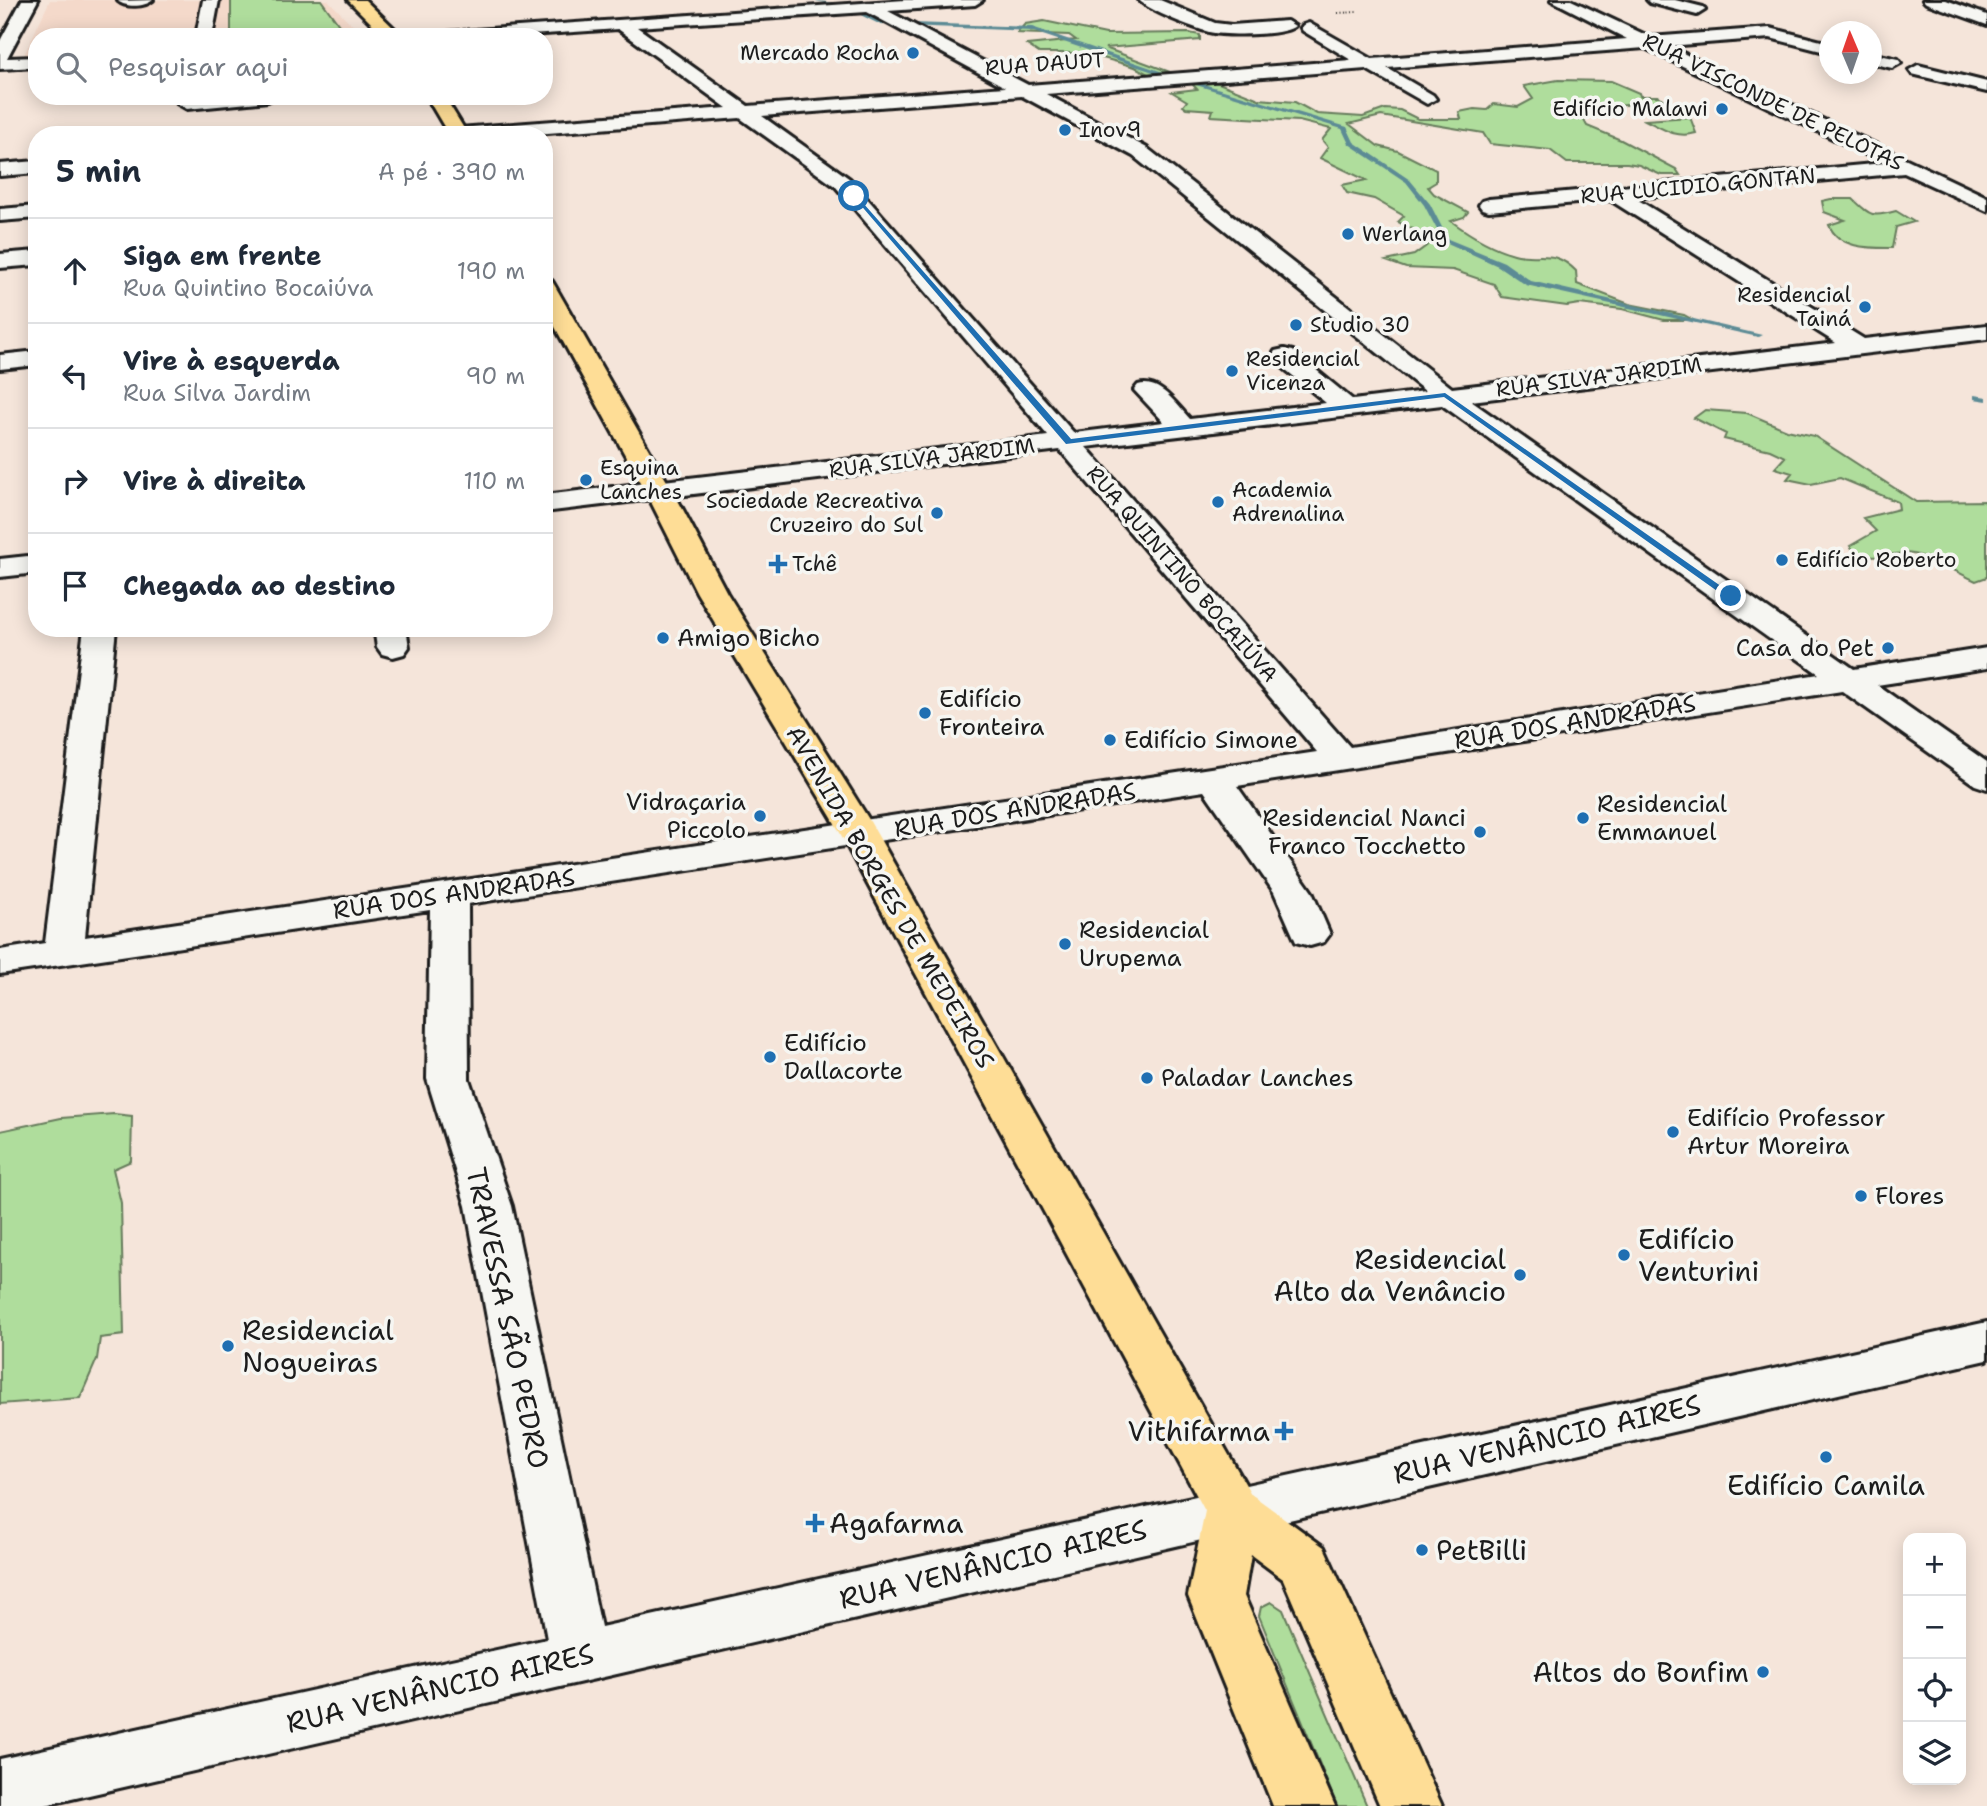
<!DOCTYPE html>
<html lang="pt">
<meta charset="utf-8">
<style>
:root{--surface:#fff;--page:#f2f2f3;--text:#1f2937;--muted:#747a83;--line:#e0e1e3}
body{margin:0;font-family:"Shantell Sans",sans-serif;background:var(--page);color:var(--text)}
.controls{position:absolute;right:21px;bottom:21px;display:grid;overflow:hidden;border-radius:14px;box-shadow:0 4px 18px #0003}
.controls button{width:63px;height:63px;display:grid;place-items:center;padding:0;border:0;border-bottom:2px solid var(--line);background:var(--surface);color:var(--text);font:35px sans-serif}
.compass{position:absolute;left:1819px;top:21px;width:63px;height:63px;border-radius:50%;background:var(--surface);box-shadow:0 4px 18px #0003;rotate:358deg}
.stop{position:absolute;width:21px;height:21px;margin:-16px;border:5px solid #1f6fb2;border-radius:50%;background:#fff}
.stop.end{background:#1f6fb2;border-color:#fff;box-shadow:0 2px 7px #0008}
.list{margin:0;padding:0;list-style:none}
h2{display:flex;justify-content:space-between;align-items:center;height:91px;margin:0;padding:0 28px;font-size:30px}
h2 small{font-size:23px;font-weight:400;color:var(--muted)}
.list li{display:grid;grid-template-columns:46px 1fr auto;gap:21px;align-items:center;box-sizing:border-box;height:105px;padding:0 28px;border-top:2px solid var(--line)}
.list b{display:block;font-size:26px;white-space:nowrap}
.list p{margin:0;font-size:23px;white-space:nowrap;color:var(--muted)}
.list em{font-size:23px;font-style:normal;color:var(--muted)}
.icon{flex:none;width:38px;height:38px;fill:none;stroke:currentColor;stroke-width:2;stroke-linecap:round;stroke-linejoin:round}
.map{position:relative;flex:none;width:1987px;height:1806px;overflow:hidden}
.search{position:absolute;background:var(--surface);box-shadow:0 4px 18px #0003;left:28px;top:28px;width:525px;height:77px;display:flex;align-items:center;gap:18px;box-sizing:border-box;padding:0 24px;border-radius:28px;color:var(--muted);font-size:26px}
.panel{position:absolute;background:var(--surface);box-shadow:0 4px 18px #0003;left:28px;top:126px;width:525px;height:511px;border-radius:28px}
.map>svg:first-child{display:block}
.built{fill:#f4d9ca}
.green{fill:#afdd9c;stroke:#667c5c;stroke-width:2}
.lines{fill:none;stroke-linecap:round;stroke-linejoin:round}
.stream{fill:#5c8b95;fill-rule:evenodd}
.minor-casing{stroke:#1c1c1c;stroke-width:6}
.major-casing{stroke:#1c1c1c;stroke-width:6}
.path{stroke:#1c1c1c;stroke-width:2;stroke-dasharray:1 2.5;stroke-linecap:butt}
.minor{fill:#f6f6f2;fill-rule:evenodd}
.major{fill:#fedd96;fill-rule:evenodd}
.route{fill:#1f6fb2}
.poi-dot{fill:#1f6fb2;stroke:#f6f6f2;stroke-width:2.5}
.labels{text-anchor:middle;dominant-baseline:central;stroke-width:7;stroke-linejoin:round;paint-order:stroke}
.far-poi-label{font-size:21px;fill:#1c1c1c;stroke:#f6f6f2;text-anchor:start}
.far-street-label{font-size:21px;fill:#1c1c1c;stroke:#f6f6f2}
.poi-label{font-size:24px;fill:#1c1c1c;stroke:#f6f6f2;text-anchor:start}
.street-label{font-size:24px;fill:#1c1c1c;stroke:#f6f6f2}
.near-poi-label{font-size:28px;fill:#1c1c1c;stroke:#f6f6f2;text-anchor:start}
.near-street-label{font-size:28px;fill:#1c1c1c;stroke:#f6f6f2}
</style>
<div class="map">
<svg width="1987" height="1806" viewBox="0 0 1987 1806">
<rect width="100%" height="100%" fill="#f5e5da"/>
<filter id="ink" filterUnits="userSpaceOnUse"><feTurbulence type="fractalNoise" baseFrequency=".0143" numOctaves="2"/><feDisplacementMap in="SourceGraphic" scale="14" xChannelSelector="R" yChannelSelector="G"/><feConvolveMatrix kernelMatrix="1 2 1 2 8 2 1 2 1" color-interpolation-filters="sRGB"/></filter>
<g filter="url(#ink)">
<path class="built" d="M 50,0 L 328,0 L 363,36 L 37,37 L 37,56 L 23,57 Z"/>
<path class="green" d="M 231,0 L 321,0 L 341,28 L 231,37 Z
M 1044,21 L 1106,34 L 1189,33 L 1200,35 L 1200,40 L 1105,48 L 1170,72 L 1148,74 L 1135,67 L 1085,53 L 1039,53 L 1027,45 L 1076,40 L 1069,35 L 1017,33 L 1025,24 Z
M 1558,80 L 1611,81 L 1639,93 L 1640,96 L 1658,96 L 1665,100 L 1579,111 L 1587,126 L 1621,140 L 1676,169 L 1680,175 L 1661,175 L 1639,165 L 1627,163 L 1567,163 L 1550,150 L 1490,144 L 1483,133 L 1381,116 L 1349,124 L 1378,146 L 1398,151 L 1436,170 L 1436,182 L 1428,187 L 1434,194 L 1468,212 L 1464,217 L 1451,221 C 1470,235 1491,248 1514,254 C 1538,261 1553,247 1576,271 L 1577,284 L 1629,304 L 1684,315 L 1693,320 L 1664,320 L 1622,309 L 1579,304 L 1567,306 L 1502,297 L 1494,284 L 1453,270 L 1406,268 L 1386,261 L 1414,255 L 1429,244 L 1421,233 L 1398,222 L 1404,216 L 1374,199 L 1347,193 L 1342,185 L 1366,180 L 1320,158 L 1328,147 L 1322,140 L 1331,129 L 1299,121 L 1211,116 L 1213,110 L 1186,108 L 1183,106 L 1187,101 L 1172,92 L 1197,89 L 1190,82 L 1216,82 L 1259,99 L 1295,102 L 1317,114 L 1363,117 L 1385,109 L 1400,110 L 1418,119 L 1461,119 L 1459,112 L 1474,109 L 1487,110 L 1494,104 L 1518,107 L 1533,99 L 1524,86 Z
M 1690,117 L 1696,133 C 1676,139 1663,129 1645,120 Z
M 1831,199 L 1853,199 C 1870,215 1871,218 1896,211 L 1914,222 L 1896,227 L 1892,248 C 1870,248 1839,249 1829,225 L 1845,220 L 1824,212 L 1822,201 Z
M 1705,410 L 1747,413 L 1787,430 L 1814,436 L 1916,502 L 1987,501 L 1987,577 L 1976,581 C 1956,572 1934,558 1913,554 C 1892,549 1866,568 1850,546 L 1876,531 L 1863,518 L 1899,509 L 1898,502 L 1840,478 L 1811,484 L 1787,479 L 1792,473 L 1775,468 L 1785,457 L 1770,450 L 1724,439 L 1726,434 L 1694,418 Z
M 114,1114 L 132,1116 L 131,1161 L 113,1169 L 121,1203 L 124,1335 L 100,1338 L 97,1359 L 80,1398 L 0,1404 L 0,1131 L 61,1118 Z
M 1271,1602 L 1283,1610 L 1367,1806 L 1337,1806 L 1259,1616 L 1261,1607 Z"/>
<g class="lines">
<path class="stream" d="M 810,0 L 845,4 L 882,22 L 1032,27 L 1160,71 L 1347,127 L 1354,142 L 1410,180 L 1430,204 L 1448,239 L 1504,262 L 1531,281 L 1762,335 L 1758,337 L 1526,285 L 1498,266 L 1443,241 L 1424,205 L 1406,182 L 1349,144 L 1342,129 L 1156,73 L 1031,31 L 881,25 L 842,6 Z
M 1974,395 L 1987,397 L 1987,401 L 1974,399 Z"/>
<g class="minor-casing">
<path id="minor" d="M 22,0 L 38,0 L 7,58 L 37,57 L 37,67 L 0,69 L 0,41 Z
M 153,0 C 145,7 126,8 118,1 Z
M 203,0 L 219,0 L 212,37 L 196,36 Z
M 905,0 L 983,0 L 975,5 L 888,11 L 1028,85 L 1351,60 L 1303,31 L 1301,28 L 1303,25 L 1309,23 L 1372,59 L 1627,39 L 1551,0 L 1571,0 L 1650,37 L 1770,28 L 1829,43 L 1829,53 L 1770,38 L 1668,46 L 1987,197 L 1987,211 L 1904,173 L 1635,198 L 1864,339 L 1987,325 L 1987,339 L 1471,401 L 1854,669 L 1987,648 L 1987,668 L 1877,685 L 1987,762 L 1987,789 L 1975,785 L 1842,691 L 1237,786 L 1312,892 L 1330,934 L 1324,942 L 1310,946 L 1296,942 L 1274,892 L 1204,791 L 468,904 L 469,1079 L 512,1206 L 601,1627 L 1987,1322 L 1987,1360 L 41,1806 L 0,1806 L 0,1759 L 547,1639 L 466,1206 L 427,1079 L 430,910 L 0,974 L 0,950 L 45,943 L 84,628 L 116,628 L 85,937 L 1317,752 L 1060,450 L 544,512 L 544,495 L 1048,436 L 836,187 L 740,118 L 522,135 L 437,135 L 446,129 L 727,108 L 618,29 L 501,37 L 416,37 L 418,34 ZM 867,12 L 1005,87 L 748,106 L 637,27 ZM 1645,48 L 1884,163 L 1489,199 L 1482,201 L 1479,205 L 1482,209 L 1489,211 L 1610,200 L 1836,343 L 1452,388 L 1147,148 L 1046,94 L 1366,69 L 1427,104 L 1436,99 L 1433,95 L 1387,68 ZM 1022,96 L 1133,156 L 1425,391 L 1353,400 L 1293,351 L 1284,349 L 1275,351 L 1272,356 L 1275,361 L 1326,403 L 1190,419 C 1176,404 1160,379 1138,385 L 1134,390 L 1164,422 L 1074,433 L 850,179 L 762,116 ZM 1442,405 L 1819,674 L 1350,747 L 1086,447 Z
M 1139,0 L 1160,0 L 1215,23 L 1232,25 L 1287,21 L 1295,26 C 1285,36 1224,36 1209,32 C 1194,28 1149,11 1139,0 Z
M 1647,0 L 1675,0 L 1703,7 L 1705,10 L 1697,15 L 1650,3 Z
M 1923,0 L 1946,0 L 1987,15 L 1987,25 L 1926,3 Z
M 1871,53 L 1898,59 L 1901,63 L 1892,68 L 1871,63 Z
M 1918,65 L 1987,82 L 1987,92 L 1912,74 L 1909,70 Z
M 211,96 L 277,96 L 268,101 L 187,109 L 178,104 L 187,99 Z
M 37,161 L 37,173 L 0,176 L 0,164 Z
M 37,206 L 37,218 L 0,221 L 0,209 Z
M 37,251 L 37,265 L 0,268 L 0,254 Z
M 37,351 L 37,365 L 0,369 L 0,355 Z
M 37,555 L 37,573 L 0,577 L 0,559 Z
M 374,628 L 406,628 L 409,647 L 404,654 L 393,657 L 382,654 L 377,647 Z"/>
</g>
<g class="major-casing">
<path id="major" d="M 348,0 L 365,0 L 403,37 L 385,37 Z
M 426,96 L 444,96 L 468,135 L 449,135 Z
M 544,279 L 552,281 L 555,286 L 680,504 L 727,593 L 868,818 L 1251,1494 L 1324,1547 L 1442,1806 L 1380,1806 L 1283,1579 L 1251,1555 L 1244,1596 L 1335,1806 L 1273,1806 L 1188,1596 L 1205,1511 L 832,818 L 697,593 L 652,504 L 544,307 Z"/>
</g>
<path class="path" d="M 1338,13 L 1358,12"/>
<use href="#minor" class="minor"/>
<use href="#major" class="major"/>
</g>
</g>
<path class="route" d="M 852,195 L 856,195 L 1071,439 L 1445,393 L 1735,596 L 1727,598 L 1444,397 L 1066,444 Z"/>
<g class="poi-dot">
<circle cx="913" cy="53" r="7"/>
<circle cx="1722" cy="109" r="7"/>
<circle cx="1065" cy="130" r="7"/>
<circle cx="1348" cy="234" r="7"/>
<circle cx="1865" cy="307" r="7"/>
<circle cx="1296" cy="325" r="7"/>
<circle cx="1232" cy="371" r="7"/>
<circle cx="586" cy="480" r="7"/>
<circle cx="1218" cy="502" r="7"/>
<circle cx="937" cy="513" r="7"/>
<circle cx="1782" cy="560" r="7"/>
<path d="M774.5 553.5h7v7h7v7h-7v7h-7v-7h-7v-7h7z"/>
<circle cx="663" cy="638" r="7"/>
<circle cx="1888" cy="648" r="7"/>
<circle cx="925" cy="713" r="7"/>
<circle cx="1110" cy="740" r="7"/>
<circle cx="760" cy="816" r="7"/>
<circle cx="1583" cy="818" r="7"/>
<circle cx="1480" cy="832" r="7"/>
<circle cx="1065" cy="944" r="7"/>
<circle cx="770" cy="1057" r="7"/>
<circle cx="1147" cy="1078" r="7"/>
<circle cx="1673" cy="1132" r="7"/>
<circle cx="1861" cy="1196" r="7"/>
<circle cx="1624" cy="1255" r="7"/>
<circle cx="1520" cy="1275" r="7"/>
<circle cx="228" cy="1346" r="7"/>
<path d="M1280.5 1420.5h7v7h7v7h-7v7h-7v-7h-7v-7h7z"/>
<circle cx="1826" cy="1457" r="7"/>
<path d="M811.5 1512.5h7v7h7v7h-7v7h-7v-7h-7v-7h7z"/>
<circle cx="1422" cy="1550" r="7"/>
<circle cx="1763" cy="1672" r="7"/>
</g>
<g class="labels">
<g class="far-poi-label">
<text x="899" y="53" text-anchor="end">Mercado Rocha</text>
<text x="1708" y="109" text-anchor="end">Edifício Malawi</text>
<text x="1079" y="130">Inov9</text>
<text x="1362" y="234">Werlang</text>
<text x="1851" y="295" text-anchor="end">Residencial<tspan x="1851" dy="24">Tainá</tspan></text>
<text x="1310" y="325">Studio 30</text>
<text x="1246" y="359">Residencial<tspan x="1246" dy="24">Vicenza</tspan></text>
<text x="600" y="468">Esquina<tspan x="600" dy="24">Lanches</tspan></text>
<text x="1232" y="490">Academia<tspan x="1232" dy="24">Adrenalina</tspan></text>
<text x="923" y="501" text-anchor="end">Sociedade Recreativa<tspan x="923" dy="24">Cruzeiro do Sul</tspan></text>
<text x="1796" y="560">Edifício Roberto</text>
<text x="792" y="564">Tchê</text>
</g>
<g class="far-street-label">
<text transform="translate(1045 64) rotate(-4)">RUA DAUDT</text>
<text transform="translate(1773 102) rotate(26)">RUA VISCONDE DE PELOTAS</text>
<text transform="translate(1698 186) rotate(-5)">RUA LUCIDIO GONTAN</text>
<text transform="translate(1599 377) rotate(-7)">RUA SILVA JARDIM</text>
<text transform="translate(932 458) rotate(-7)">RUA SILVA JARDIM</text>
<text transform="translate(1182 574) rotate(49)">RUA QUINTINO BOCAIÚVA</text>
</g>
<g class="poi-label">
<text x="677" y="638">Amigo Bicho</text>
<text x="1874" y="648" text-anchor="end">Casa do Pet</text>
<text x="939" y="699">Edifício<tspan x="939" dy="28">Fronteira</tspan></text>
<text x="1124" y="740">Edifício Simone</text>
<text x="746" y="802" text-anchor="end">Vidraçaria<tspan x="746" dy="28">Piccolo</tspan></text>
<text x="1597" y="804">Residencial<tspan x="1597" dy="28">Emmanuel</tspan></text>
<text x="1466" y="818" text-anchor="end">Residencial Nanci<tspan x="1466" dy="28">Franco Tocchetto</tspan></text>
<text x="1079" y="930">Residencial<tspan x="1079" dy="28">Urupema</tspan></text>
<text x="784" y="1043">Edifício<tspan x="784" dy="28">Dallacorte</tspan></text>
<text x="1161" y="1078">Paladar Lanches</text>
<text x="1687" y="1118">Edifício Professor<tspan x="1687" dy="28">Artur Moreira</tspan></text>
<text x="1875" y="1196">Flores</text>
</g>
<g class="street-label">
<text transform="translate(1575 722) rotate(-9)">RUA DOS ANDRADAS</text>
<text transform="translate(1015 810) rotate(-9)">RUA DOS ANDRADAS</text>
<text transform="translate(454 894) rotate(-8)">RUA DOS ANDRADAS</text>
<text transform="translate(890 897) rotate(60)">AVENIDA BORGES DE MEDEIROS</text>
</g>
<g class="near-poi-label">
<text x="1638" y="1239">Edifício<tspan x="1638" dy="32">Venturini</tspan></text>
<text x="1506" y="1259" text-anchor="end">Residencial<tspan x="1506" dy="32">Alto da Venâncio</tspan></text>
<text x="242" y="1330">Residencial<tspan x="242" dy="32">Nogueiras</tspan></text>
<text x="1270" y="1431" text-anchor="end">Vithifarma</text>
<text x="1826" y="1485" text-anchor="middle">Edifício Camila</text>
<text x="829" y="1523">Agafarma</text>
<text x="1436" y="1550">PetBilli</text>
<text x="1749" y="1672" text-anchor="end">Altos do Bonfim</text>
</g>
<g class="near-street-label">
<text transform="translate(508 1318) rotate(78)">TRAVESSA SÃO PEDRO</text>
<text transform="translate(1547 1439) rotate(-13)">RUA VENÂNCIO AIRES</text>
<text transform="translate(993 1564) rotate(-13)">RUA VENÂNCIO AIRES</text>
<text transform="translate(440 1688) rotate(-13)">RUA VENÂNCIO AIRES</text>
</g>
</g>
</svg>
<div class="controls">
<button>+</button>
<button>−</button>
<button><svg class="icon" aria-label="locate" viewBox="0 0 24 24"><circle cx="12" cy="12" r="6"/><path d="M12 2v4M12 18v4M2 12h4M18 12h4"/></svg></button>
<button><svg class="icon" aria-label="layers" viewBox="0 0 24 24"><path d="M12 4l9 5-9 5-9-5zM3 14l9 5 9-5"/></svg></button>
</div>
<svg class="compass" viewBox="-18 -18 36 36"><path d="M0-13l5 13h-10z" fill="#e53935"/><path d="M0 13l5-13h-10z" fill="#747a83"/></svg>
<div class="stop" style="left:854px;top:196px"></div>
<div class="stop end" style="left:1731px;top:596px"></div>
<div class="search"><svg class="icon" aria-label="search" viewBox="0 0 24 24"><circle cx="10" cy="10" r="6"/><path d="M15 15l6 6"/></svg>Pesquisar aqui</div>
<section class="panel">
<h2>5 min<small>A pé · 390 m</small></h2>
<ul class="list">
<li><svg class="icon" aria-label="ahead" viewBox="0 0 24 24"><path d="M12 20V5M6 11l6-6 6 6"/></svg><div><b>Siga em frente</b><p>Rua Quintino Bocaiúva</p></div><em>190 m</em></li>
<li><svg class="icon" aria-label="left" viewBox="0 0 24 24"><path d="M17 20v-9H6M10 6l-5 5 5 5"/></svg><div><b>Vire à esquerda</b><p>Rua Silva Jardim</p></div><em>90 m</em></li>
<li><svg class="icon" aria-label="right" viewBox="0 0 24 24"><path d="M7 20v-9h11M14 6l5 5-5 5"/></svg><div><b>Vire à direita</b></div><em>110 m</em></li>
<li><svg class="icon" aria-label="arrive" viewBox="0 0 24 24"><path d="M6 21V4h12l-3 4 3 4H6"/></svg><div><b>Chegada ao destino</b></div></li>
</ul>
</section>
</div>
